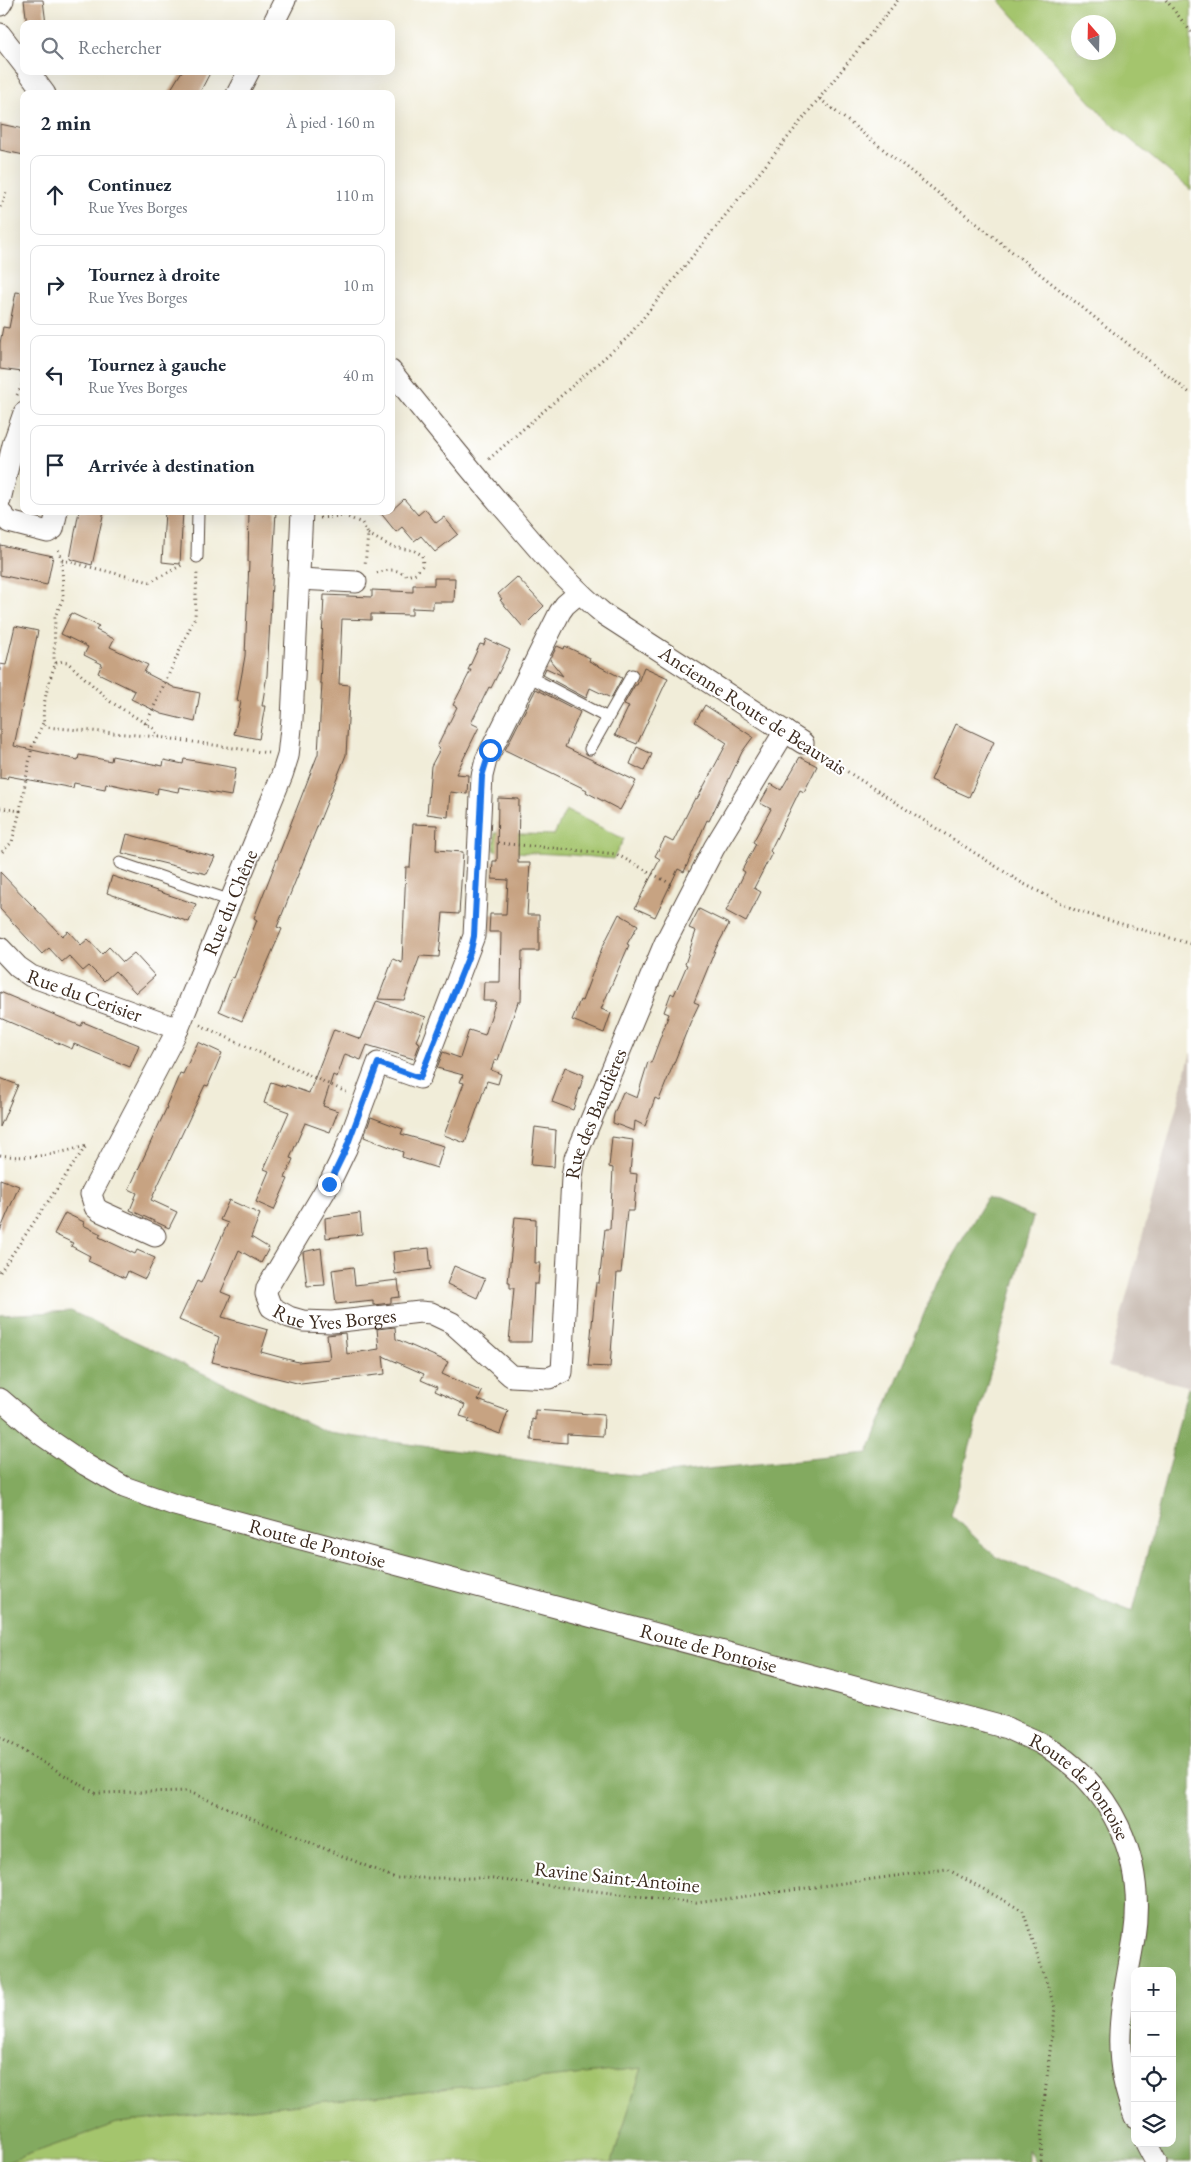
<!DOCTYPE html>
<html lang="fr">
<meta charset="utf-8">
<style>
:root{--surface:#fff;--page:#f2f2f3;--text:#1f2937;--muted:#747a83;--line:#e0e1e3}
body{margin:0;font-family:"EB Garamond",serif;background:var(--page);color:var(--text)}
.controls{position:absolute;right:15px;bottom:15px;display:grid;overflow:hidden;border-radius:10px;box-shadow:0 5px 20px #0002}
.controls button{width:45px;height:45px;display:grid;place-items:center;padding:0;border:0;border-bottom:1px solid var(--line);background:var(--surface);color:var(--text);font:25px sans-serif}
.compass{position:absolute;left:1071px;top:15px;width:45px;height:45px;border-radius:50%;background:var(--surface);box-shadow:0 5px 20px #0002;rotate:340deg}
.stop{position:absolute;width:15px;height:15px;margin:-11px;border:4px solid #1a73e8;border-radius:50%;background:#fff}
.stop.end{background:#1a73e8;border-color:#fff;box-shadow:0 1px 5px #0008}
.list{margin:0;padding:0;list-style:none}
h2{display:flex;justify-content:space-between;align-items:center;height:65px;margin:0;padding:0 20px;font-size:21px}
h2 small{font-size:16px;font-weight:400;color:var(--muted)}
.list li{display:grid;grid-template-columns:32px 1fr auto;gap:15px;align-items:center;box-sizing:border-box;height:80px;margin:0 10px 10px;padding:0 10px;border:1px solid var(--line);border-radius:10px}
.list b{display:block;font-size:19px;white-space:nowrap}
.list p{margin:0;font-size:16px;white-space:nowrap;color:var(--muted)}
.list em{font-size:16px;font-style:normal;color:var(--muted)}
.icon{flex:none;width:28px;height:28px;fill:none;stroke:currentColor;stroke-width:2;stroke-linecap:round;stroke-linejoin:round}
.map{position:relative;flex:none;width:1191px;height:2162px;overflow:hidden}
.search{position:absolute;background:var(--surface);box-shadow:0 5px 20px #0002;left:20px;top:20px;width:375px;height:55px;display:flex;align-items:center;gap:12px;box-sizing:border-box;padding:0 18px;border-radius:10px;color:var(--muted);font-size:19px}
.panel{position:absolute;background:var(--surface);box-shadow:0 5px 20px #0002;left:20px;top:90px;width:375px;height:425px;border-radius:10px}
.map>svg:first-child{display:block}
.industrial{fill:#cec2b9}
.green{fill:#a4c56d;stroke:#707846;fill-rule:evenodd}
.forest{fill:#83aa60;stroke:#5f6a3f;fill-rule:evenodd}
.building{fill:#c7a382}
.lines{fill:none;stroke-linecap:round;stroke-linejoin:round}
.lane-casing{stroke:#56473a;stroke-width:13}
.street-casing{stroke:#56473a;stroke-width:23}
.path{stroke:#56473a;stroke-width:3;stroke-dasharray:1 4;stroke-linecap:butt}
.lane{stroke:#fff;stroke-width:11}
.street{stroke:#fff;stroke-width:21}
.route{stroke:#1a73e8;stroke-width:6}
.labels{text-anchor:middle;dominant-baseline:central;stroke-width:4.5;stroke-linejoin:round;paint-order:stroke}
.street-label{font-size:20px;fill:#3b2a1e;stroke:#fff}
</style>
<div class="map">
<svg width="1191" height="2162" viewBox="0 0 1191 2162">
<rect width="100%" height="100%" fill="#fff"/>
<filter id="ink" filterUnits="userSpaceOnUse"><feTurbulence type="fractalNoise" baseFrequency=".02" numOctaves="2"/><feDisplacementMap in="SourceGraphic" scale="10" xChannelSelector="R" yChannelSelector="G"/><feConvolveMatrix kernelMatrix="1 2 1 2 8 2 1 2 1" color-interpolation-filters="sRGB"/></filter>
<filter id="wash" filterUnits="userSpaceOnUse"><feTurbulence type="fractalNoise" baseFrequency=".0096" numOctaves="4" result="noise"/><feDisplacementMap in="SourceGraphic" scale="20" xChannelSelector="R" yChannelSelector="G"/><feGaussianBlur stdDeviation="1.12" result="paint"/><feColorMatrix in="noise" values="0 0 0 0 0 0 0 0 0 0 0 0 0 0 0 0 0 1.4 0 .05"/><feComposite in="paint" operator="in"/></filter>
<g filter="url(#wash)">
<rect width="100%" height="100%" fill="#f1edd9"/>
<path class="industrial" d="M 1191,1052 L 1191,1387 L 1108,1366 Z"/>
<path class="green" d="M 999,0 L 1191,0 L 1191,190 L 1107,120 ZM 1108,22 L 1108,52 L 1078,52 L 1078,22 Z
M 566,810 L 624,839 L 613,859 L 572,855 L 494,851 L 495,833 L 554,835 Z
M 642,2068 L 612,2162 L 7,2162 L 117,2123 Z"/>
<path class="forest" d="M 987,1198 L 1033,1217 L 951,1515 L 995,1556 L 1133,1611 L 1188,1387 L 1191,1388 L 1191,2162 L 1035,2162 L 1028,2149 L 1028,2162 L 612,2162 L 642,2068 L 117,2123 L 7,2162 L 0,2162 L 0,1315 L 71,1311 L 329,1433 L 637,1476 L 868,1453 L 936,1284 ZM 1135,1971 L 1172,1971 L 1172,2143 L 1135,2143 Z"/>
<g id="blocks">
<path class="building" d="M 24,0 L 43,0 L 46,24 L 27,24 Z
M 182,71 L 211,71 L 199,94 L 168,94 Z
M 0,124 L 24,129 L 24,155 L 0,150 Z
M 16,292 L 24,293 L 24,362 L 22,372 L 0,369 L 0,343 L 3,327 L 9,328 Z
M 404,499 L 418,515 L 425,509 L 436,523 L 444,517 L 458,534 L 435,552 L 421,536 L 414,541 L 402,527 L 396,532 L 379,511 L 391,511 Z
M 79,511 L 104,511 L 92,565 L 70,559 Z
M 165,511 L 183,511 L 180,564 L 162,562 Z
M 249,511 L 276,511 L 267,675 L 262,706 L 265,706 L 259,739 L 234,734 L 241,702 L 237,701 L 245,656 L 249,562 L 248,562 Z
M 0,545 L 53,556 L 47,585 L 0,575 Z
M 517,577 L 544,606 L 523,627 L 500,600 L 502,599 L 498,594 Z
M 434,578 L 455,578 L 454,602 L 433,602 L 433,609 L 412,608 L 412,615 L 371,614 L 371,620 L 342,619 L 339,684 L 350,685 L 346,755 L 277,927 L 282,929 L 242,1021 L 219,1011 L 232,977 L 234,978 L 257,920 L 254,918 L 318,754 L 322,683 L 320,683 L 324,595 L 372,597 L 372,590 L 413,592 L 413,585 L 434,585 Z
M 71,613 L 99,626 L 96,630 L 114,639 L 110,647 L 148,665 L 144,672 L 175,688 L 200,693 L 195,722 L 162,714 L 131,699 L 135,691 L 98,673 L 102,664 L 84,655 L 88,647 L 61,634 Z
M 15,626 L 38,631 L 14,746 L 78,760 L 79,755 L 111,761 L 112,756 L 163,766 L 164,760 L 183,764 L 184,759 L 236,768 L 231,796 L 179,787 L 178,792 L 158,788 L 157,794 L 106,783 L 105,789 L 74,783 L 73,788 L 8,776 L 7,779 L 0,778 L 0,664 L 6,665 Z
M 486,639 L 510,650 L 491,688 L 489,687 L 471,723 L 479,727 L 456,774 L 468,775 L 467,794 L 450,792 L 448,817 L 427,814 L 431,766 L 440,749 L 437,747 L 457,707 L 453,705 L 471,670 L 468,670 L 480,644 L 484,645 Z
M 557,646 L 564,649 L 565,646 L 590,658 L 589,661 L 622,678 L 611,698 L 590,688 L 586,698 L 543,675 L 546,668 L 563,676 L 550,660 Z
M 644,667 L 668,678 L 637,744 L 615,735 L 629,706 L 624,704 L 635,685 L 637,685 Z
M 536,689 L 580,712 L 565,747 L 636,781 L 620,810 L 586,792 L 587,790 L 505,750 Z
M 705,705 L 753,737 L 742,752 L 709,821 L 707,820 L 684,872 L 678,869 L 655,917 L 635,908 L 660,859 L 655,856 L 665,838 L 673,842 L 695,798 L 697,799 L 727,743 L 695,722 Z
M 956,724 L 994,742 L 969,797 L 931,780 Z
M 637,747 L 652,754 L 644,771 L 630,764 Z
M 800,757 L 817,766 L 804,792 L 800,790 L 770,851 L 772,853 L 754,888 L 761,892 L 746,922 L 726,911 L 745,872 L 742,870 L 756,844 L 753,842 L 771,809 L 760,803 L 771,784 L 781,790 Z
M 498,798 L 519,799 L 518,863 L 530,863 L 527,915 L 539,915 L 539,951 L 522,951 L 521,1002 L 518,1002 L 498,1060 L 495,1059 L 491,1070 L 501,1074 L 498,1084 L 487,1081 L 465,1143 L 444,1135 L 464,1083 L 460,1082 L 463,1075 L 437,1068 L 443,1052 L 460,1058 L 469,1030 L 485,1035 L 496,1001 L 483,1001 L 484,982 L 500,982 L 501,932 L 489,932 L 490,914 L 506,914 L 508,880 L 492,879 L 493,861 L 497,861 Z
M 413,824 L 437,825 L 436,850 L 463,852 L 459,914 L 443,913 L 439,957 L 420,956 L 404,1000 L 378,999 L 393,959 L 402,963 L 406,867 L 410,867 Z
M 127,834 L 168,845 L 215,857 L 207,874 L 122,853 Z
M 0,872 L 62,936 L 68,931 L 81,945 L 88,939 L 102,954 L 109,947 L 123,962 L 134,953 L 155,976 L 136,993 L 115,971 L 104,981 L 89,966 L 83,971 L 69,956 L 62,962 L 49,948 L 42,954 L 0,909 Z
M 112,876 L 196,904 L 189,922 L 107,893 Z
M 699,909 L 729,924 L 716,948 L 694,1002 L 699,1004 L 690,1023 L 659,1100 L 655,1098 L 645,1126 L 635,1121 L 634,1131 L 613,1123 L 614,1114 L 623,1092 L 637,1098 L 648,1062 L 651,1063 L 669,1014 L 664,1012 L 671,993 L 674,995 L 687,965 L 685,964 L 696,931 L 689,928 Z
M 619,914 L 638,925 L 627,944 L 629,945 L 601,1009 L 611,1013 L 604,1033 L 572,1020 L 580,1000 L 582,1001 L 602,948 Z
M 0,992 L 81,1026 L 83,1022 L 139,1045 L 130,1067 L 74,1044 L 72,1049 L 0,1018 Z
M 377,1001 L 426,1017 L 416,1041 L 420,1043 L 414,1059 L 367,1045 L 361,1060 L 345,1054 L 337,1077 L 333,1075 L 323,1106 L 338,1111 L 330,1132 L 305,1123 L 290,1158 L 293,1159 L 285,1178 L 288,1179 L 274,1210 L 256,1202 L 269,1171 L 264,1169 L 289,1112 L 264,1103 L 271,1082 L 285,1087 L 286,1085 L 309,1093 L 334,1029 L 361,1039 Z
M 198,1042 L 222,1053 L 208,1086 L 205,1085 L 151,1200 L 177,1212 L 169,1228 L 130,1210 L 137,1193 L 129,1189 L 167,1107 L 166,1106 L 180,1073 L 183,1074 Z
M 565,1067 L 584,1075 L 573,1110 L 552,1102 Z
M 0,1078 L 18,1085 L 0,1127 Z
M 371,1117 L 403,1129 L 401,1134 L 444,1146 L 437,1168 L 402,1157 L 403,1152 L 364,1137 Z
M 535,1127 L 556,1130 L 554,1167 L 531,1165 Z
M 612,1137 L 633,1140 L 630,1173 L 637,1174 L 634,1211 L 627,1211 L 621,1273 L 617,1273 L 610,1367 L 588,1366 L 596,1283 L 599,1283 L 605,1229 L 610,1229 L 613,1168 L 609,1167 Z
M 0,1179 L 19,1186 L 0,1231 Z
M 229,1200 L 260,1214 L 251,1237 L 269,1248 L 261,1263 L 239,1250 L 221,1292 L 231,1296 L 222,1317 L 268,1330 L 261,1352 L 298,1362 L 330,1359 L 327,1335 L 345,1333 L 347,1354 L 379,1349 L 377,1329 L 395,1327 L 396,1339 L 448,1362 L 442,1374 L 482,1392 L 478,1400 L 508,1411 L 500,1434 L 468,1422 L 470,1419 L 460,1416 L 465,1405 L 435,1391 L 437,1387 L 421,1380 L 424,1374 L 383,1356 L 385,1374 L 301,1384 L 212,1362 L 219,1337 L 179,1320 L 197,1281 L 201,1283 L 228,1223 L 220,1220 Z
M 65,1213 L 84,1222 L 83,1225 L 101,1234 L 99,1237 L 135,1254 L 137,1250 L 155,1258 L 145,1279 L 128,1271 L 125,1278 L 88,1261 L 90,1256 L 71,1246 L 73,1243 L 54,1234 Z
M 360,1213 L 362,1234 L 326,1238 L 325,1218 Z
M 515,1217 L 536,1219 L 535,1263 L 540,1263 L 538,1284 L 534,1284 L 531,1342 L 509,1342 L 514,1288 L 510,1288 L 510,1282 L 508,1282 Z
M 321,1248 L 325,1285 L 307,1286 L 303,1252 Z
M 429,1248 L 431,1269 L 395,1274 L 393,1252 Z
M 454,1266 L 485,1279 L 477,1298 L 447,1284 Z
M 353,1267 L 355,1285 L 398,1280 L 400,1297 L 391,1298 L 391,1303 L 373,1305 L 373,1300 L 336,1304 L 332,1270 Z
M 535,1410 L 604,1415 L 603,1436 L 567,1434 L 567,1443 L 531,1440 L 532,1419 L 535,1420 Z"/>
</g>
</g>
<g filter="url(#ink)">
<use href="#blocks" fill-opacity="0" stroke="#56473a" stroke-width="1"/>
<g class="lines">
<g class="lane-casing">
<path id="lane" d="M 197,557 L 198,511
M 528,676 L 606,717
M 590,749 L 632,675
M 120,863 L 231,901"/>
</g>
<g class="street-casing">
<g id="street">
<path d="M 0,5 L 3,0"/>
<path d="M 273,24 L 285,0"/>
<path d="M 0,34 L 24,65"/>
<path d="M 28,71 L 45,94"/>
<path d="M 237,94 L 249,71"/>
<path d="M 391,371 C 431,421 471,471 513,519 C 541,553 571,587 605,615 L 803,743"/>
<path d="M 0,500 L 13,445 L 24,413"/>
<path d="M 0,512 L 9,522 L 48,532 L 53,529 L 57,511"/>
<path d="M 299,579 L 356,582"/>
<path id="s1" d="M 579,593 L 565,605 L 560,612 L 486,760 L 482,776 L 474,936 L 420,1078 L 378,1063 L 346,1149 L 329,1184 L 267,1288 L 266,1294 L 271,1307 L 289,1317 L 303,1321 L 332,1322 L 420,1312 L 431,1313 L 452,1323 L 511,1376 L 549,1378 L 562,1372 L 572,1177 L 575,1158 L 665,943 L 714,848 L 785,731"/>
<path id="s2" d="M 0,948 L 18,967 L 31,976 L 178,1029"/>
<path id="s3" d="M 155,1236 L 100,1211 L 95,1207 L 91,1194 L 178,1029 L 282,775 L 288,756 L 292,719 L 302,511"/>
<path id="s4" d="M 0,1399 L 42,1435 L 86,1465 L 124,1487 L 175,1505 L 1007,1728 C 1018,1734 1031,1738 1042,1744 C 1112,1785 1146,1858 1134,1938 C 1123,2005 1108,2050 1135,2117"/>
<path d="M 1146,2143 L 1156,2162"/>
</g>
</g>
<path class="path" d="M 1166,0 L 1191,32
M 820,99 L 1191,394
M 0,207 L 8,190
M 17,395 L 24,382
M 489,459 L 627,338 L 898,0
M 341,511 L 345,516 L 362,523 L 368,534 L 365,565
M 320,518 L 344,516
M 368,534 L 392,547 L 413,550 L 422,555 L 423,565 L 416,573 L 407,576 C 395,567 387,570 373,574
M 62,560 L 150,582 L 184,564
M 56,663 L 54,659 L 55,617 L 63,598 L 62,560 L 58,549
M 146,724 L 195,617 L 197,571
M 159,737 L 153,728 L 111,702 L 67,662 L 63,661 L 56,663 C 50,675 38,717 46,727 L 159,737 L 268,753
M 818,753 L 1022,883 L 1077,911 L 1191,944
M 0,808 L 20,811 L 12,842 L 0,854
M 20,811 L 32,747 L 43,723
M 498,843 L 616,854 L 673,885
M 200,1025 L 346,1092
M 0,1155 C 30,1160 57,1154 86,1146
M 0,1272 L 86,1146
M 0,1737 L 95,1793 L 187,1791 L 395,1878 L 485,1878 L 696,1903 L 947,1869 L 1023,1911 L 1055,2008 L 1044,2103 L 1041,2162"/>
<use href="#lane" class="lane"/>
<use href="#street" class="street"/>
</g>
</g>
<g class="lines" filter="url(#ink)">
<path class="route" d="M 329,1184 L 346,1149 L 378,1063 L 420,1078 L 471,950 L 474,936 L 482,776 L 490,750"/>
</g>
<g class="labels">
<g class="street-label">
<text transform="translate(753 710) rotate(33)">Ancienne Route de Beauvais</text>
<text stroke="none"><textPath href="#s3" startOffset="404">Rue du Chêne</textPath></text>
<text stroke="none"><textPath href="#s2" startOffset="99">Rue du Cerisier</textPath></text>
<text stroke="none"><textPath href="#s1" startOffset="1419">Rue des Baudières</textPath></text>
<text stroke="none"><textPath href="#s1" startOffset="904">Rue Yves Borges</textPath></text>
<text stroke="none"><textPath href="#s4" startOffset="354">Route de Pontoise</textPath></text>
<text stroke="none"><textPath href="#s4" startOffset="759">Route de Pontoise</textPath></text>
<text stroke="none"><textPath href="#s4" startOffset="1164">Route de Pontoise</textPath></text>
<text transform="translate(617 1877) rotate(6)">Ravine Saint-Antoine</text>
</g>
</g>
</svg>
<div class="controls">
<button>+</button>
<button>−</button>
<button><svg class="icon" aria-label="locate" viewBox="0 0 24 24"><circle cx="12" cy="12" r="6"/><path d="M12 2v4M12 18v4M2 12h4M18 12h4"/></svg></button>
<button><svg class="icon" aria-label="layers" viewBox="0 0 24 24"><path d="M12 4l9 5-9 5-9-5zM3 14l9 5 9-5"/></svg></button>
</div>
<svg class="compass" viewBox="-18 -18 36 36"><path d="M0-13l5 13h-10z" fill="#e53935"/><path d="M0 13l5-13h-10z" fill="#747a83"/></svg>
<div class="stop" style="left:490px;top:750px"></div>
<div class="stop end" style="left:329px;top:1184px"></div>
<div class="search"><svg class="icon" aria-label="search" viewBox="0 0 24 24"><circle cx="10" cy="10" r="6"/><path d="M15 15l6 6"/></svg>Rechercher</div>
<section class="panel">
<h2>2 min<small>À pied · 160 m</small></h2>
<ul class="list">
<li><svg class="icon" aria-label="ahead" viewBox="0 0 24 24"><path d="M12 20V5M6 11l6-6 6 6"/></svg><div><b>Continuez</b><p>Rue Yves Borges</p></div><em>110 m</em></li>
<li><svg class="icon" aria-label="right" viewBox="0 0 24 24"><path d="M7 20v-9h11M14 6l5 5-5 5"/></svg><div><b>Tournez à droite</b><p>Rue Yves Borges</p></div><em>10 m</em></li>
<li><svg class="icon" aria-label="left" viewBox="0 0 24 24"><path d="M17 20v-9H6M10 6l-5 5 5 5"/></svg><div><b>Tournez à gauche</b><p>Rue Yves Borges</p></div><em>40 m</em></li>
<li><svg class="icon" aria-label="arrive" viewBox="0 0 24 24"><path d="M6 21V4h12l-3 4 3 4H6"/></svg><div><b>Arrivée à destination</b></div></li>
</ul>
</section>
</div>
